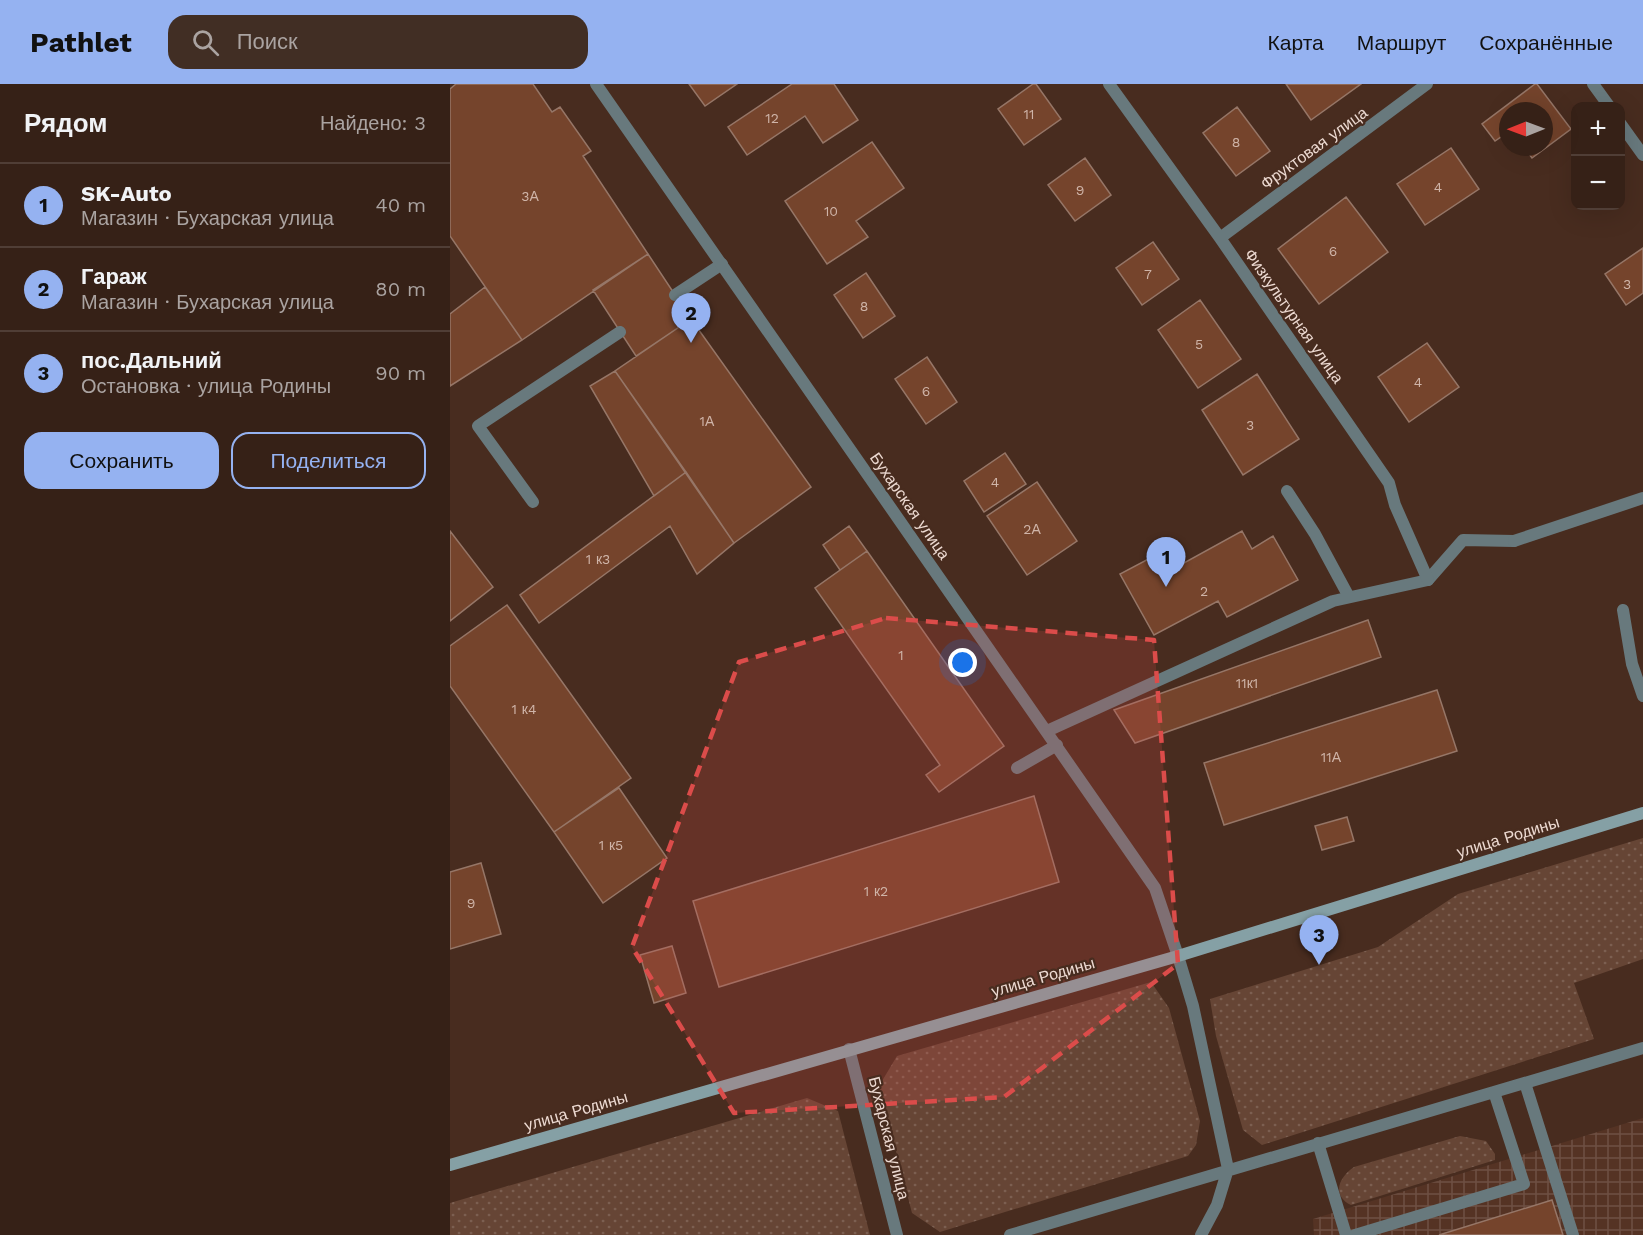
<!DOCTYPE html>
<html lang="ru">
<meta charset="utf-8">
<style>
:root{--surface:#362117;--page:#412e24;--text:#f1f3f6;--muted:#aaa3a1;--line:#503e36;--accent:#95b2f1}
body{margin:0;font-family:"Work Sans",sans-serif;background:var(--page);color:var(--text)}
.controls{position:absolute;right:18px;top:18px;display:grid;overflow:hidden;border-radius:12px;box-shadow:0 6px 24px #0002}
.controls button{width:54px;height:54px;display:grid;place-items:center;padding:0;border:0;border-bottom:2px solid var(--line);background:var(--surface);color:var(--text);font:30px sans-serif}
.compass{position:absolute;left:1049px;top:18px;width:54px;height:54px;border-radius:50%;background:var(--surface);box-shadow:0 6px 24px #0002;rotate:269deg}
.you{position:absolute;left:513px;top:579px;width:21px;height:21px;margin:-15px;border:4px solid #fff;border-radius:50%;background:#1a73e8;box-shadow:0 0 0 9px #1a73e833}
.badge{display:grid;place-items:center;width:39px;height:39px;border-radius:50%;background:var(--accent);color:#111;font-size:20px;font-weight:700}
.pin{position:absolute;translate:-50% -50px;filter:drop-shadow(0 2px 3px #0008)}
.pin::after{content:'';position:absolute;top:32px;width:21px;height:18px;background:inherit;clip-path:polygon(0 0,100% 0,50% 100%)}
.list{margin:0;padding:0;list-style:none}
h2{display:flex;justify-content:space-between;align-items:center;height:78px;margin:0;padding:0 24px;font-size:26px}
h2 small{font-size:20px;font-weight:400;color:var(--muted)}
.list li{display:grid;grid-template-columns:39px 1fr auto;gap:18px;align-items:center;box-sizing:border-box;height:84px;padding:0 24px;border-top:2px solid var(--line)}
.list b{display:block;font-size:22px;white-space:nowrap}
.list p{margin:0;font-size:20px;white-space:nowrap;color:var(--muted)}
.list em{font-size:20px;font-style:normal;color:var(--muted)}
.actions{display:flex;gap:12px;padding:18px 24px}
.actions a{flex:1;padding:14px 0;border:2px solid var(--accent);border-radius:18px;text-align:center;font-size:21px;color:var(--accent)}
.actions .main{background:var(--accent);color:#111}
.icon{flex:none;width:33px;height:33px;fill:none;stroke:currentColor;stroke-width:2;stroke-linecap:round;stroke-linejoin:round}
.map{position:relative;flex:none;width:1193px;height:1151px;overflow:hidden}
header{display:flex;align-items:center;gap:36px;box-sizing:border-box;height:84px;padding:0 30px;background:var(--accent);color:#111}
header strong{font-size:28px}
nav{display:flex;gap:33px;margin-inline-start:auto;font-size:21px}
.search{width:420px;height:54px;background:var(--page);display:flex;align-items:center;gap:15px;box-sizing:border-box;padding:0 21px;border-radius:18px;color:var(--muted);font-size:22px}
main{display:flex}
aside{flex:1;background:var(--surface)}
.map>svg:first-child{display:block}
.industrial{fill:url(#industrial-grid)}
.grass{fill:url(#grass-dots)}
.building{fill:#75442c;stroke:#967667;stroke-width:1.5}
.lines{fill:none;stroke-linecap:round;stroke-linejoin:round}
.lane{stroke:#68797d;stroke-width:12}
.street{stroke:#68797d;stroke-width:12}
.secondary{stroke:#85a0a5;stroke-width:12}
.marked{fill:#db4c4a;fill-opacity:0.2;stroke:#db4c4a;stroke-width:4.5;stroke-dasharray:12 8;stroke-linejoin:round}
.labels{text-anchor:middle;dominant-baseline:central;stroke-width:4.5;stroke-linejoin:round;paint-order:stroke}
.number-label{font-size:14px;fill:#cfb4a8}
.street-label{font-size:16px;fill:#eddad2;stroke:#482c1f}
</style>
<header>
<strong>Pathlet</strong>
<div class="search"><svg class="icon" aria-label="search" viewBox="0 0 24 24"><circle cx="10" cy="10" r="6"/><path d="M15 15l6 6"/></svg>Поиск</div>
<nav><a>Карта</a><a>Маршрут</a><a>Сохранённые</a></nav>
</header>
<main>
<aside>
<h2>Рядом<small>Найдено: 3</small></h2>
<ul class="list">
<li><span class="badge">1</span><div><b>SK-Auto</b><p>Магазин · Бухарская улица</p></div><em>40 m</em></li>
<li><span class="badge">2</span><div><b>Гараж</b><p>Магазин · Бухарская улица</p></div><em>80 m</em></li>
<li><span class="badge">3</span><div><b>пос.Дальний</b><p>Остановка · улица Родины</p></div><em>90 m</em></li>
</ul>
<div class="actions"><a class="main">Сохранить</a><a>Поделиться</a></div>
</aside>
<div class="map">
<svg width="1193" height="1151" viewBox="0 0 1193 1151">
<defs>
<pattern id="industrial-grid" width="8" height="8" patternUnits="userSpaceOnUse" patternTransform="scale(1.5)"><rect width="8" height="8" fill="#553324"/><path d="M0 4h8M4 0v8" fill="none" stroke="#6e5043"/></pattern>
<pattern id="grass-dots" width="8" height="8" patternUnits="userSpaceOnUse" patternTransform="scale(1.5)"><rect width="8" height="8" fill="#664535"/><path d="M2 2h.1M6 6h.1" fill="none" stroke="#7c5f51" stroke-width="1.8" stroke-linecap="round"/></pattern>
</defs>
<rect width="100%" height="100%" fill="#482c1f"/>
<path class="industrial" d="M 1193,1034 L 1193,1151 L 864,1151 L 863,1135 Z"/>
<path class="grass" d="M 1193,754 L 1193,875 L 1124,899 L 1144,955 L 812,1061 L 793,1046 L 766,952 L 760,915 L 928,863 L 1008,810 Z
M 701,898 L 719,924 L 750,1037 L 746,1061 L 738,1072 L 490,1148 L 462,1129 L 429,1002 L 447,972 Z
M 357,1014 L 388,1027 L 420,1151 L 0,1151 L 0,1119 Z
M 1010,1052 L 1036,1057 L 1045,1070 L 1045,1076 L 901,1121 C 881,1111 889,1093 904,1083 Z"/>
<path class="building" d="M 6,0 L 83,0 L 102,28 L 110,23 L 141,67 L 133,72 L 198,170 L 72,256 L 0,152 L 0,5 Z
M 239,0 L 287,0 L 255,22 Z
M 342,0 L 384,0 L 408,36 L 373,59 L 355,32 L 297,71 L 278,43 Z
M 583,0 L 586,0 L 611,35 L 574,61 L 548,25 Z
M 836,0 L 911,0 L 861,36 Z
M 1085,0 L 1087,0 L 1121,45 L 1082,74 L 1074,63 L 1094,63 L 1094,27 L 1058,27 L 1058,48 L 1045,57 L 1032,40 Z
M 787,23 L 820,67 L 786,92 L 753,49 Z
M 422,58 L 454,104 L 406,137 L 418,153 L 377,180 L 335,117 Z
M 1001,64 L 1029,105 L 975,141 L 947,100 Z
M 635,74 L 661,111 L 625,137 L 598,101 Z
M 896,113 L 938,168 L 869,220 L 828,165 Z
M 703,158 L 729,195 L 692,221 L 666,184 Z
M 1193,164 L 1193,209 L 1176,221 L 1155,190 Z
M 198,170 L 241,235 L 186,272 L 143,206 Z
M 416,189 L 445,232 L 413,254 L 384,211 Z
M 35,203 L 72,256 L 0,302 L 0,230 Z
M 750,216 L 791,275 L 748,304 L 708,246 Z
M 241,235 L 361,403 L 284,459 L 165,287 Z
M 977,259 L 1009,303 L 959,338 L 928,293 Z
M 477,273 L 507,318 L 476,340 L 445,295 Z
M 165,287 L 236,388 L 204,412 L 140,302 Z
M 807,290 L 849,355 L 793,391 L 752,326 Z
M 555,369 L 576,400 L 534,428 L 514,397 Z
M 236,388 L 284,459 L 247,490 L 220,442 L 89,539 L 70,511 Z
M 587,398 L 627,457 L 577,491 L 537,432 Z
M 399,442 L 417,467 L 390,486 L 373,461 Z
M 0,447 L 43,503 L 0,537 Z
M 792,447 L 802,465 L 823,452 L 848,496 L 777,533 L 768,517 L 704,551 L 670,490 L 723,462 L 734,479 Z
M 417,467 L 554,662 L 489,708 L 476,691 L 490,681 L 365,504 Z
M 57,521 L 181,694 L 104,748 L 0,602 L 0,562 Z
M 918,536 L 931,573 L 685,659 L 664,626 Z
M 987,606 L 1007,667 L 774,741 L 754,679 Z
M 169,704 L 217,774 L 153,819 L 104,748 Z
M 584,712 L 609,798 L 269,903 L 243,817 Z
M 897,733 L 904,757 L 872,766 L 865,742 Z
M 31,779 L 51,850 L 0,865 L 0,788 Z
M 222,862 L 236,909 L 204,919 L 190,871 Z
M 1102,1116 L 1113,1151 L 989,1151 Z"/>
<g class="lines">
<path class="lane" d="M 225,211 L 272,180
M 837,407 L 865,450 L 899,513
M 83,418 L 28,342 L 170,248
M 1173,526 L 1182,580 L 1193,612
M 597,647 L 883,517 L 978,496 L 1013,456 L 1064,457
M 567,684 L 607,661
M 728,872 L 743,922 L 778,1085 L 767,1121 L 751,1151
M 1075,999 L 1123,1151
M 868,1059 L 896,1151
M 560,1151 L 1193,964
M 905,1151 L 1074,1100 L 1044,1008"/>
<path class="street" d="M 146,0 L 705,804 L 728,872
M 659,0 L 770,154 L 939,399 L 945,421 L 978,496
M 1143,0 L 1159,22
M 1170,39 L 1193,71
M 770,154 L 977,0
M 1064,457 L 1193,414
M 399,965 L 447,1151"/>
<path class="secondary" d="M 0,1081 L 728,872 L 1193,729"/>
</g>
<path class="marked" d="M 436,534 L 704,556 L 728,880 L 554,1013 L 284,1029 L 182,863 L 289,578 Z"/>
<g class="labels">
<g class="number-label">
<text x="579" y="30">11</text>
<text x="322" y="34">12</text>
<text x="786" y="58">8</text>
<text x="988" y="103">4</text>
<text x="630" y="106">9</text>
<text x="80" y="112">3А</text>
<text x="381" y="127">10</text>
<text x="883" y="167">6</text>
<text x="698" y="190">7</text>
<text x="1177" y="200">3</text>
<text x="414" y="222">8</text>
<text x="749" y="260">5</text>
<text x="968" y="298">4</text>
<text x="476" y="307">6</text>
<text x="257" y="337">1А</text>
<text x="800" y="341">3</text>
<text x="545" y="398">4</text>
<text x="582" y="445">2А</text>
<text x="148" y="475">1 к3</text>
<text x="754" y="507">2</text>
<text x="451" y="571">1</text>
<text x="797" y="599">11к1</text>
<text x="74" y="625">1 к4</text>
<text x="881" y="673">11А</text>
<text x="161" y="761">1 к5</text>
<text x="426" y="807">1 к2</text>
<text x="21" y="819">9</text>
</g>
<g class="street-label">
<text transform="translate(864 64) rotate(-36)">Фруктовая улица</text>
<text transform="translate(844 232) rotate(55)">Физкультурная улица</text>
<text transform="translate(460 422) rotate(55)">Бухарская улица</text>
<text transform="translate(1058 753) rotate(-17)">улица Родины</text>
<text transform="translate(593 893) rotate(-16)">улица Родины</text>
<text transform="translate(126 1027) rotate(-16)">улица Родины</text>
<text transform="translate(439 1054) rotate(76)">Бухарская улица</text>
</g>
</g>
</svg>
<div class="controls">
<button>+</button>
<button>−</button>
</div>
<svg class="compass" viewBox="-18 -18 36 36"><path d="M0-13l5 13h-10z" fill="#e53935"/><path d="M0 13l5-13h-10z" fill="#aaa3a1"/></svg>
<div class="you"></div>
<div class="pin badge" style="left:716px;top:503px">1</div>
<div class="pin badge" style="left:241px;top:259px">2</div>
<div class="pin badge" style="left:869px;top:881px">3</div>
</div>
</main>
